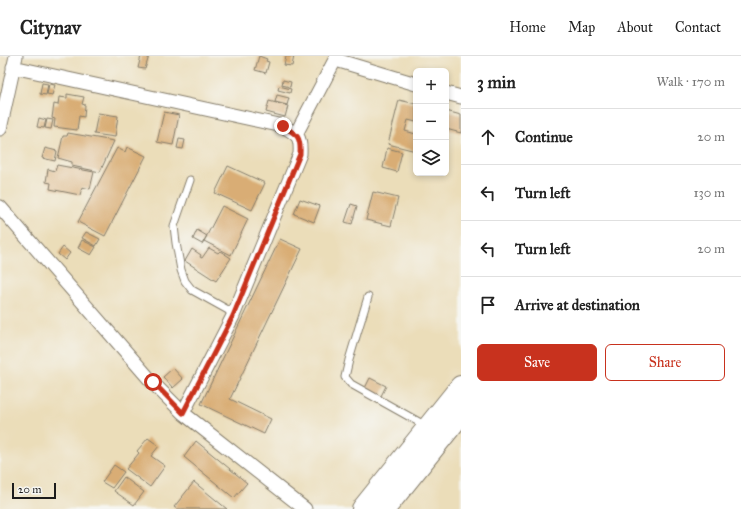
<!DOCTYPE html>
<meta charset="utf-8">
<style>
:root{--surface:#fff;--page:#f6f6f6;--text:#222;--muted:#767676;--line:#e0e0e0;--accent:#c8321e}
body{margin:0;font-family:"IM FELL Great Primer",serif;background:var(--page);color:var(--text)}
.controls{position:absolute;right:12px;top:12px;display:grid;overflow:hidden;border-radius:6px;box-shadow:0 2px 6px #0003}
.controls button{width:36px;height:36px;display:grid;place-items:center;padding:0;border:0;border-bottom:1px solid var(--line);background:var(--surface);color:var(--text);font:20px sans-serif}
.scale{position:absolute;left:12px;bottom:10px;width:44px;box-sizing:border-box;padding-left:4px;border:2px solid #1c1c1c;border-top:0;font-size:11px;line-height:14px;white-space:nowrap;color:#1c1c1c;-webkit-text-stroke:3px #f6f6f2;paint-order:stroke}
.stop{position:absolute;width:12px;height:12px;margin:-9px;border:3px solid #c8321e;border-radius:50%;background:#fff}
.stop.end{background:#c8321e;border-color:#fff;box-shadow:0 1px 4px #0008}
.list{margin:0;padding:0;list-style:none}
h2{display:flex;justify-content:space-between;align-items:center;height:52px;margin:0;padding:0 16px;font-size:17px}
h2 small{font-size:13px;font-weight:400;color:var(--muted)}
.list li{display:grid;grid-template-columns:26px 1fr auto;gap:12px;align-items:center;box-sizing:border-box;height:56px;padding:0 16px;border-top:1px solid var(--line)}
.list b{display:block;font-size:15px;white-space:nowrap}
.list em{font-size:13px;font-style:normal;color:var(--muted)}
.actions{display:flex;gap:8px;padding:12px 16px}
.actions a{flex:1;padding:9px 0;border:1px solid var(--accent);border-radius:6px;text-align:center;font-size:14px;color:var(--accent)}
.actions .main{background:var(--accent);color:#fff}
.icon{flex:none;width:22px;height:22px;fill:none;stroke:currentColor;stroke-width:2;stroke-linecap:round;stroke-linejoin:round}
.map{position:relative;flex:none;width:461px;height:453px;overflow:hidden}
header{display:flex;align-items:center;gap:24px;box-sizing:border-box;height:56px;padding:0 20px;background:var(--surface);border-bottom:1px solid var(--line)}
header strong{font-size:19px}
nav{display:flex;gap:22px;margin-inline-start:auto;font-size:14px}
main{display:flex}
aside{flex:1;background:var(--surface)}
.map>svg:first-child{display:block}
.building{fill:#d9ad75}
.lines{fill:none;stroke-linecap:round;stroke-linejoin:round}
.service-casing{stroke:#847c6a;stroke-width:9}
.minor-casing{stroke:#847c6a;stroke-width:15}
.trunk-casing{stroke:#847c6a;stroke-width:24}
.service{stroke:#fff;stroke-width:7}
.minor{stroke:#fff;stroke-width:13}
.trunk{stroke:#fff;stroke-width:22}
.route{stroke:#c8321e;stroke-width:5}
</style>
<header>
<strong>Citynav</strong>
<nav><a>Home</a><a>Map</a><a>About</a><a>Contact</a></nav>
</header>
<main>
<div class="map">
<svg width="461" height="453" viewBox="0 0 461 453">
<rect width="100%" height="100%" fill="#f6f6f2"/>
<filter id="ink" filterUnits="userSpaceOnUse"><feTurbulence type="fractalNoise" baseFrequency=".025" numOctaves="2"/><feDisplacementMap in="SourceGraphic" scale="8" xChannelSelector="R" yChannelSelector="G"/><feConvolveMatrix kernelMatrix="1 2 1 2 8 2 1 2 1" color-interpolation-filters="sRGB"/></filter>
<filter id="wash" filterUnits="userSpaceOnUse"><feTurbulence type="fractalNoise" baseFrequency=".012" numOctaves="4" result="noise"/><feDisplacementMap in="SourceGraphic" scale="16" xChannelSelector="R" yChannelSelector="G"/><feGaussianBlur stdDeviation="0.9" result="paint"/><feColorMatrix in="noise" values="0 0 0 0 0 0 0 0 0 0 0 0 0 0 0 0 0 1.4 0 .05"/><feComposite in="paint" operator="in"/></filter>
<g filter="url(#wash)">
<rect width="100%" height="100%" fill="#ebddb9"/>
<g id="blocks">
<path class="building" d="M 141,0 L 149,0 L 145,13 L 138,12 Z
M 259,0 L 267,3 L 266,5 L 269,6 L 266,17 L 255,14 Z
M 286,0 L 294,0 L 292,10 L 284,9 Z
M 283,24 L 291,26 L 290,31 L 282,29 Z
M 42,27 L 48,28 L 46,39 L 40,38 Z
M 49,28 L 55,29 L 52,39 L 47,38 Z
M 279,30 L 291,33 L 290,37 L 278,34 Z
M 67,38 L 84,41 L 82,48 L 85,49 L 84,61 L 79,60 L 77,74 L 54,71 L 55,63 L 52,62 L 54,48 L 58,49 L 59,41 L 67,42 Z
M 277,39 L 289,42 L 287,49 L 275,46 Z
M 399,44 L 416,48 L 416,66 L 408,64 L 405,75 L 416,78 L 416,95 L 388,88 Z
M 269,45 L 288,50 L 285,61 L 266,56 Z
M 446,55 L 461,59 L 461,77 L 446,73 Z
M 164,56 L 179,59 L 173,89 L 157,86 Z
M 98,57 L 118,60 L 115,81 L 94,78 Z
M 39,62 L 46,64 L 44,72 L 37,71 Z
M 47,63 L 53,64 L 51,73 L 45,72 Z
M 68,77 L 114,85 L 100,116 L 72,110 L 72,106 L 58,102 L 63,80 L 67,80 Z
M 179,83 L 185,84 L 183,93 L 177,92 Z
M 127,91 L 146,100 L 105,180 L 78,166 L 117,92 L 125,96 Z
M 45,92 L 57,95 L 55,105 L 42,102 Z
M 387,92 L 402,96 L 397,116 L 383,112 Z
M 57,109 L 94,116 L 90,133 L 82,131 L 80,139 L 50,133 L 51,127 L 46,126 L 48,113 L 55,115 Z
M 228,110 L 265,127 L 252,154 L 215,137 Z
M 373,136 L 398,142 L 391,170 L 366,164 Z
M 300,143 L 320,150 L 314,166 L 294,158 Z
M 351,148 L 357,150 L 352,168 L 345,166 Z
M 222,150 L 248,163 L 231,199 L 204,185 Z
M 197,174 L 207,180 L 202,188 L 193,183 Z
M 86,176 L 100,183 L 96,190 L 82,182 Z
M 280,183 L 302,193 L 230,343 L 271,363 L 264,378 L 201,348 Z
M 82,184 L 96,191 L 91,199 L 78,192 Z
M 63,191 L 70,197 L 65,204 L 58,198 Z
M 209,192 L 218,197 L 220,195 L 231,202 L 216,225 L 185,205 L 192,193 L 201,199 L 200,201 L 202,202 Z
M 173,312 L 183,323 L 173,332 L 163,321 Z
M 370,322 L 386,330 L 380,342 L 364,334 Z
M 148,382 L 159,390 L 151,400 L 165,410 L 150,431 L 126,413 L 139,397 L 137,395 Z
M 196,385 L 247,427 L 234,442 L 184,401 Z
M 114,409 L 124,416 L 112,432 L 102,426 Z
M 124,421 L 144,436 L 134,449 L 114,435 Z
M 194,426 L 227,453 L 177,453 L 174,451 Z"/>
</g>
</g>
<g filter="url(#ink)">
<use href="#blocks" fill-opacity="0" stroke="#847c6a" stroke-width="1"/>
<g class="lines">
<g class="service-casing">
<path id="service" d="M 190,124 L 174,170 L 176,187 L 181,214 L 185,225 L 192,234 L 228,254 L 233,260
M 368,241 L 349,304 L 345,321 L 351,328 L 426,370"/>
</g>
<g class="minor-casing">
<path id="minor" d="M 336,4 L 416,28
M 13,11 L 283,70 C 298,79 301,80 300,98 L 233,260 L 183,357
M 446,37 L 461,41
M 0,73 L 16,0
M 296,78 L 337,0
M 0,151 L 153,327 L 183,357 L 305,453"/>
</g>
<g class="trunk-casing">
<path id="trunk" d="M 363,453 L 461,331
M 384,453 L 461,357"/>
</g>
<use href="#service" class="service"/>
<use href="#minor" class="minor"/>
<use href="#trunk" class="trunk"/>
</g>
</g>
<g class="lines" filter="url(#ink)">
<path class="route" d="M 153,326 L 183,357 L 233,260 L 300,98 C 301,81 298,79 283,70"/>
</g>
</svg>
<div class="controls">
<button>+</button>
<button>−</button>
<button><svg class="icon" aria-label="layers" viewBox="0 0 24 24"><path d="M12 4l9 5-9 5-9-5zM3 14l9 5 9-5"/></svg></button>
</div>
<div class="scale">20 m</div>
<div class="stop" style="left:153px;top:326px"></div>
<div class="stop end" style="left:283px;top:70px"></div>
</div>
<aside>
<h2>3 min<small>Walk · 170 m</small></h2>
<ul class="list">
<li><svg class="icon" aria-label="ahead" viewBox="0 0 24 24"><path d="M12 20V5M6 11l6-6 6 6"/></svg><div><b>Continue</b></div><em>20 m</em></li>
<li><svg class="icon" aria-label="left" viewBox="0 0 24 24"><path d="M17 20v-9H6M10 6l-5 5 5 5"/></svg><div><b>Turn left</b></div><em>130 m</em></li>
<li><svg class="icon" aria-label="left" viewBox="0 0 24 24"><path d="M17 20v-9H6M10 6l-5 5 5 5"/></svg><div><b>Turn left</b></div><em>20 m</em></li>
<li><svg class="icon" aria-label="arrive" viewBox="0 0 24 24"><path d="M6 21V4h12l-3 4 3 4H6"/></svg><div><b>Arrive at destination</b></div></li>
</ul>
<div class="actions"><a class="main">Save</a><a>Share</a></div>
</aside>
</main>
